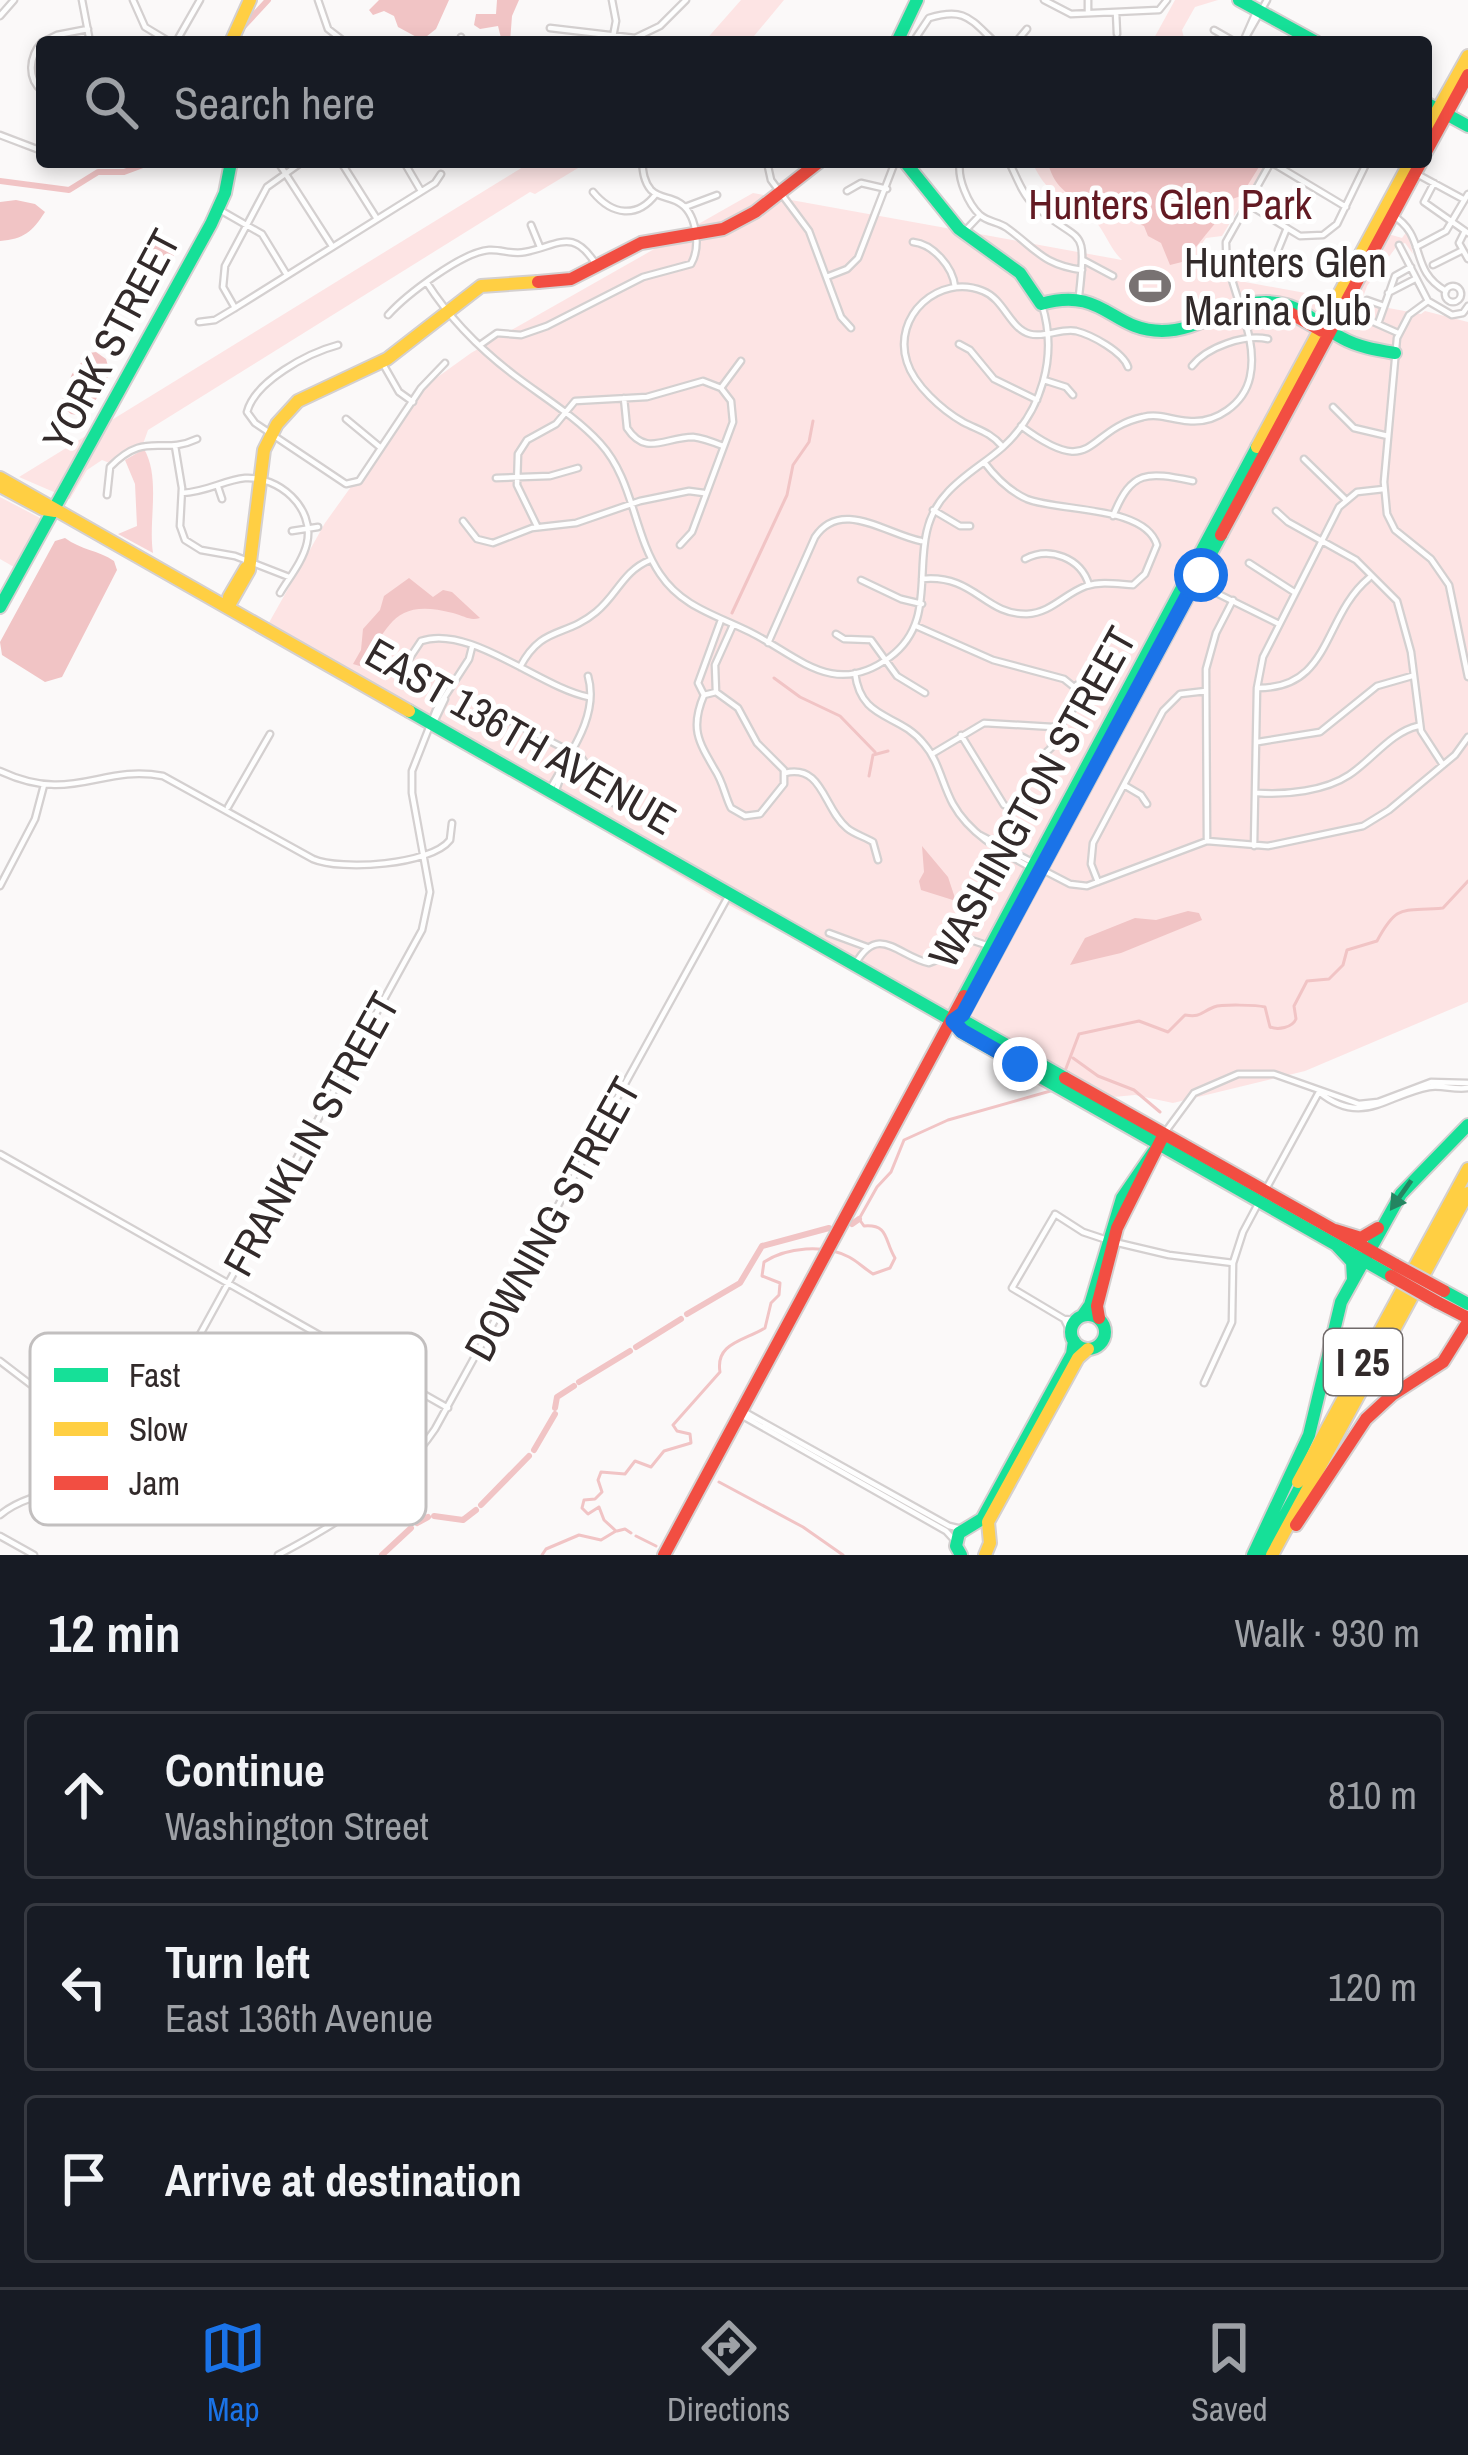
<!DOCTYPE html>
<meta charset="utf-8">
<style>
:root{--surface:#171b24;--page:#242831;--text:#f1f3f6;--muted:#9ea1a6;--line:#363941;--accent:#1a73e8}
body{margin:0;font-family:"Archivo Narrow",sans-serif;background:var(--page);color:var(--text)}
.stop{position:absolute;width:36px;height:36px;margin:-27px;border:9px solid #1a73e8;border-radius:50%;background:#fff}
.stop.end{background:#1a73e8;border-color:#fff;box-shadow:0 3px 12px #0008}
.list{margin:0;padding:0;list-style:none}
h2{display:flex;justify-content:space-between;align-items:center;height:156px;margin:0;padding:0 48px;font-size:51px}
h2 small{font-size:39px;font-weight:400;color:var(--muted)}
.list li{display:grid;grid-template-columns:78px 1fr auto;gap:36px;align-items:center;box-sizing:border-box;height:168px;margin:0 24px 24px;padding:0 24px;border:3px solid var(--line);border-radius:12px}
.list b{display:block;font-size:45px;white-space:nowrap}
.list p{margin:0;font-size:39px;white-space:nowrap;color:var(--muted)}
.list em{font-size:39px;font-style:normal;color:var(--muted)}
.icon{flex:none;width:66px;height:66px;fill:none;stroke:currentColor;stroke-width:2;stroke-linecap:round;stroke-linejoin:round}
.map{position:relative;flex:none;width:1468px;height:1555px;overflow:hidden}
.search{position:absolute;background:var(--surface);box-shadow:0 6px 18px #0003;left:36px;right:36px;top:36px;height:132px;display:flex;align-items:center;gap:30px;box-sizing:border-box;padding:0 42px;border-radius:12px;color:var(--muted);font-size:45px}
.sheet{height:732px;background:var(--surface)}
nav{display:flex;justify-content:space-around;align-items:center;box-sizing:border-box;height:168px;border-top:3px solid var(--line);background:var(--surface);font-size:33px;color:var(--muted)}
nav a{display:grid;justify-items:center;gap:6px}
nav .on{color:var(--accent)}
.map>svg:first-child{display:block}
.green{fill:#fde4e4}
.forest{fill:#f8d4d5}
.water{fill:#f1c4c5}
.lines{fill:none;stroke-linecap:round;stroke-linejoin:round}
.stream{stroke:#f1c4c5;stroke-width:3}
.canal{stroke:#f1c4c5;stroke-width:6}
.street-casing{stroke:#d4d0d0;stroke-width:9}
.fast-casing{stroke:#d4d0d0;stroke-width:16}
.slow-casing{stroke:#d4d0d0;stroke-width:16}
.jam-casing{stroke:#d4d0d0;stroke-width:16}
.street{stroke:#fefefe;stroke-width:4.5}
.fast{stroke:#16e098;stroke-width:12}
.slow{stroke:#ffcf43;stroke-width:12}
.jam{stroke:#f24e42;stroke-width:12}
.jam-bridge-casing{stroke:#d4d0d0;stroke-width:16;stroke-linecap:butt}
.jam-bridge{stroke:#f24e42;stroke-width:12}
.oneway{fill:#248561}
.route{stroke:#1a73e8;stroke-width:15}
.labels{text-anchor:middle;dominant-baseline:central;stroke-width:10;stroke-linejoin:round;paint-order:stroke}
.shield{fill:#fff;stroke:#706a6a;stroke-width:3}
.shield-label{font-size:39px;font-weight:bold;fill:#322a2a}
.park-label{font-size:42px;fill:#631a23;stroke:#fff}
.poi-label{font-size:42px;fill:#322a2a;stroke:#fff;text-anchor:start}
.street-label{font-size:42px;fill:#322a2a;stroke:#fff}
.key{fill:#fff;stroke:#c2bfbf;stroke-width:3}
.key-label{font-size:33px;fill:#322a2a}
</style>
<div class="map">
<svg width="1468" height="1555" viewBox="0 0 1468 1555">
<rect width="100%" height="100%" fill="#fbf9f9"/>
<path class="green" d="M 741,0 L 784,0 L 749,42 L 704,42 Z
M 1175,0 L 1218,0 L 1195,7 L 1182,30 L 1185,42 L 1046,42 L 1153,40 Z
M 531,162 L 588,162 L 535,194 L 530,192 L 148,430 L 143,444 L 112,464 L 102,460 L 87,470 L 70,499 L 19,477 Z
M 1032,162 L 1267,162 L 1222,236 L 1206,238 L 1198,249 L 1207,275 L 1349,301 L 1388,234 L 1402,238 L 1407,231 L 1413,254 L 1405,243 L 1397,246 L 1367,286 L 1361,303 L 1421,314 L 1425,311 L 1468,322 L 1468,1002 L 1305,1071 L 1173,1103 L 1135,1095 L 1113,1097 L 1039,1067 L 723,902 L 266,628 L 325,523 L 421,389 L 471,353 L 753,193 L 1122,260 C 1110,249 1106,233 1095,221 C 1070,193 1053,207 1032,162 Z
M 0,497 L 42,519 L 14,567 L 0,559 Z"/>
<path class="forest" d="M 144,449 C 161,478 148,521 153,553 L 118,534 L 137,526 L 135,484 L 125,460 Z"/>
<path class="water" d="M 379,0 L 449,0 L 436,29 L 422,40 L 398,27 L 394,16 L 384,11 L 373,15 L 369,10 Z
M 497,0 L 519,0 L 512,16 L 510,42 L 502,42 L 498,26 L 480,29 L 474,25 L 476,14 L 496,14 Z
M 1048,162 L 1262,162 L 1241,196 L 1232,199 C 1219,222 1201,238 1186,261 L 1170,265 L 1161,243 L 1148,236 L 1144,226 C 1110,209 1057,207 1048,162 Z
M 16,200 L 35,204 L 45,212 C 32,232 24,239 0,241 L 0,202 Z
M 165,240 L 174,245 C 176,259 168,277 155,282 L 136,266 L 137,253 L 151,242 Z
M 96,352 L 106,359 L 110,373 L 92,407 L 83,416 L 71,414 L 60,405 L 72,374 L 89,353 Z
M 65,538 C 81,550 98,550 114,561 L 117,570 L 62,677 L 45,682 L 2,655 L 0,642 L 55,541 Z
M 409,578 L 433,597 L 443,590 L 452,592 L 480,618 C 469,621 465,616 453,613 C 395,598 389,624 363,667 L 353,664 L 361,650 L 363,629 L 380,610 L 384,596 Z
M 922,846 L 948,877 L 956,901 L 921,890 L 919,881 L 924,872 Z
M 1188,911 L 1199,913 L 1202,920 L 1121,953 L 1070,965 L 1085,938 L 1135,918 L 1156,920 Z"/>
<g class="lines">
<path class="stream" d="M 732,613 L 787,495 L 793,465 L 809,442 L 813,421
M 774,678 L 800,697 L 840,716 L 875,752
M 869,776 L 873,755 L 888,751
M 1073,1058 L 1098,1076 L 1134,1090 L 1160,1112
M 1065,1071 L 1079,1034 L 1139,1021 L 1168,1032 L 1185,1015 C 1201,1018 1201,1012 1214,1007 C 1222,1004 1257,1005 1265,1007 L 1270,1027 C 1278,1030 1292,1028 1296,1019 L 1294,1006 L 1307,981 L 1329,979 L 1343,965 L 1347,950 L 1377,941 C 1398,902 1403,912 1443,908 L 1468,881
M 719,1482 L 803,1527 L 843,1555
M 617,1531 L 625,1529 L 631,1533
M 636,1536 L 656,1546
M 542,1555 L 546,1549 L 579,1535 L 601,1540 L 616,1531 L 604,1520 L 599,1507 L 588,1514 L 582,1508 L 584,1500 L 595,1499 L 602,1492 L 598,1480 L 601,1472 L 625,1474 L 635,1461 L 651,1467 L 664,1451 L 691,1443 L 690,1434 L 677,1431 L 673,1425 L 720,1372 C 715,1343 744,1341 765,1328 L 771,1303 L 779,1295 L 780,1283 L 762,1276 L 764,1262 C 787,1247 824,1244 849,1257 C 857,1261 865,1269 873,1274 L 890,1268 L 895,1258 C 884,1240 889,1224 864,1226 L 859,1219 L 877,1187 L 891,1172 L 904,1140 L 948,1120 L 1054,1090"/>
<path class="canal" d="M 243,27 L 268,0
M 0,181 L 69,190 L 98,172 L 124,172 L 151,162
M 852,1224 L 859,1219
M 687,1314 L 740,1283 L 762,1246 L 829,1228
M 636,1347 L 681,1319
M 579,1382 L 630,1351
M 555,1408 L 557,1397 L 574,1386
M 534,1450 L 555,1414
M 481,1505 L 529,1456
M 434,1516 L 463,1520 L 476,1510
M 417,1523 L 428,1517
M 382,1555 L 411,1528"/>
<g class="street-casing">
<path id="street" d="M 82,0 L 90,42
M 133,0 L 145,27 L 170,42
M 318,0 L 328,29 L 345,42
M 612,0 L 616,21 L 612,42
M 1044,0 L 1071,14 L 1159,10 L 1167,0
M 1088,0 L 1088,13
M 1116,12 L 1117,34
M 0,16 L 14,0
M 550,28 L 635,38 L 660,26 L 686,0
M 1214,30 L 1235,42
M 1246,37 L 1267,0
M 42,42 C 29,57 27,78 42,91
M 43,42 L 57,35 L 88,29
M 176,42 L 200,0
M 460,42 L 461,37
M 913,42 L 929,18 C 965,7 970,19 995,42
M 1016,42 L 1027,29
M 1243,42 L 1257,10
M 0,135 L 42,151
M 278,162 L 332,246
M 341,162 L 377,219
M 404,162 L 421,191
M 767,162 L 771,180 L 809,231 L 841,317 L 851,328
M 960,162 C 957,178 968,204 980,215 C 988,222 999,222 1007,228 C 1036,249 1043,265 1082,270
M 1009,162 C 1016,175 1022,194 1033,204 C 1080,247 1088,220 1079,296
M 1271,162 L 1346,207
M 1415,173 L 1463,199
M 1434,183 L 1424,202 L 1468,233
M 847,191 L 861,183 L 887,189
M 593,192 C 612,215 637,219 656,194
M 1246,203 L 1300,236 L 1323,235 L 1337,224 L 1367,162
M 685,207 L 717,195
M 220,210 L 262,234 L 287,275
M 1392,215 C 1428,236 1408,270 1446,291
M 531,225 L 540,247
M 963,233 L 980,215
M 1464,233 L 1459,243 L 1468,259
M 913,242 C 933,244 953,267 955,287
M 1399,245 L 1428,301 L 1452,315 L 1463,313 L 1468,306
M 1416,247 L 1446,231 L 1468,194
M 1083,260 L 1113,276
M 1433,265 L 1461,251
M 1286,274 L 1278,250 L 1287,228
M 829,276 L 847,269 L 858,258 L 895,162
M 427,283 C 450,319 480,349 514,375 C 543,397 575,416 600,443 C 634,480 633,534 660,574 C 682,607 716,615 750,632 C 798,656 834,699 890,657 C 947,615 900,542 947,493 C 963,475 985,463 1003,447 C 1042,411 1058,356 1042,305
M1445 294a8 8 0 1 1 16 0a8 8 0 1 1-16 0Z
M 1388,293 L 1415,279
M 1428,301 L 1409,315 L 1397,338 L 1384,482 L 1387,514 L 1395,530 L 1431,559 L 1449,585 L 1468,677
M 1384,306 L 1367,300 L 1360,316 L 1398,333
M 235,308 L 223,287 L 225,266 L 267,187 L 302,162
M 388,315 C 406,295 462,252 489,250 C 501,249 512,255 525,252 C 560,245 573,227 597,266
M 1379,321 L 1395,276 L 1411,267
M 199,322 L 215,320 L 235,308 L 435,183 L 441,174
M 959,344 L 970,350 L 994,379 L 1037,400
M 338,345 C 308,353 255,381 247,412 L 255,423 L 346,484 L 359,481 L 421,388 L 445,363
M 480,345 L 497,333 L 521,335 L 547,326 L 643,277 L 691,264 C 701,247 697,212 678,202 C 669,197 659,198 651,190 C 644,182 643,172 642,162
M 383,364 L 399,392 L 413,402
M 1192,366 C 1207,347 1244,334 1268,339
M 1044,380 L 1066,387 L 1073,395
M 721,388 L 741,361
M 624,398 L 627,428 C 646,457 665,437 693,437 C 703,438 713,442 723,446
M 1333,407 L 1354,428 L 1388,436
M 346,419 L 381,448
M 1021,426 C 1096,482 1084,430 1143,417 C 1159,413 1172,420 1188,421 C 1216,424 1244,404 1250,377 C 1260,332 1225,286 1226,242 L 1271,162
M 175,446 L 182,488 L 180,526 L 185,540 L 201,550 L 235,556 L 289,577
M 1002,446 C 990,432 978,430 963,422 C 942,410 914,385 907,362 C 892,316 939,273 983,291 C 1004,299 1010,329 1030,334 C 1045,338 1061,328 1076,331 C 1092,335 1123,352 1128,367
M 1304,459 L 1345,499
M 496,478 L 550,476 L 578,468
M 218,487 L 222,499
M 182,493 C 207,492 224,480 245,478 C 278,476 315,507 307,543 C 303,561 289,578 280,593
M 107,495 L 110,467 C 146,430 161,456 197,439
M 933,510 L 960,526 L 970,526
M 1276,511 L 1288,522 L 1356,560 L 1397,601 L 1411,652 L 1421,731 L 1443,765
M 1113,516 C 1132,469 1147,472 1193,481
M 463,521 L 477,539 L 493,543 L 532,528 L 576,523 L 640,501 L 689,491 L 704,493
M 537,526 L 517,485 L 518,454 L 527,440 L 556,424 L 575,401 L 647,397 L 703,381 L 721,388
M 292,531 L 318,527
M 680,545 L 692,532 L 733,422 L 731,401 L 721,388
M 1025,559 C 1050,546 1081,558 1089,585
M 1249,563 L 1294,592
M 922,579 C 975,574 984,615 1027,614 C 1051,613 1064,594 1086,586 C 1101,581 1117,584 1133,585 L 1145,574 L 1157,545 C 1145,505 1059,512 1027,499 C 1009,491 996,478 984,462
M 1188,579 L 1277,623
M 861,580 L 901,599 L 922,604
M 916,626 L 993,660 L 1064,679 L 1074,687
M 836,634 L 844,639 L 871,640 L 897,676 L 925,693
M 768,643 L 815,537 C 841,498 886,534 921,541
M 407,662 L 421,641 C 470,624 541,688 589,697
M 520,667 C 542,625 565,638 596,612 C 617,595 623,571 650,560
M 855,673 C 861,722 899,712 924,744 C 939,761 942,784 953,804 C 970,835 1003,852 1033,869
M 1074,687 C 1091,676 1104,660 1104,639
M 1257,688 C 1332,689 1322,617 1369,578
M 716,692 L 715,665 L 733,625
M 704,695 L 716,692 L 738,708 L 757,743 L 784,770 L 784,784 L 760,814 L 745,816 L 731,808 C 725,796 723,782 715,770 C 698,741 690,728 704,695 L 698,683 L 721,620
M 501,716 L 581,757 L 613,803
M 435,720 L 445,699
M 1053,727 C 1069,722 1080,703 1074,687
M 961,735 L 1004,805 L 1015,809
M 1258,742 L 1320,732 L 1377,686 L 1412,676
M 932,754 L 984,723 L 1053,727
M 1041,757 L 1051,748 L 1053,727
M 0,771 C 73,805 100,764 163,776 L 313,859 C 341,871 431,865 450,840 L 452,823
M 785,773 C 823,764 823,808 847,828 C 854,834 865,837 873,842 L 878,860
M 1124,785 L 1141,795 L 1147,804
M 549,791 C 567,757 600,717 588,676
M 555,793 L 563,770
M 1258,793 C 1286,795 1325,791 1349,775 C 1372,760 1391,732 1418,726
M 228,807 L 270,734
M 980,835 L 1034,863
M 1207,841 L 1206,669 L 1216,633 L 1233,600
M 1254,846 L 1257,688 L 1263,657 L 1339,507 L 1357,492 L 1384,489
M 1043,870 L 1070,884 L 1087,886 L 1207,841 L 1268,846 L 1363,826 L 1389,810 L 1455,755 L 1468,737
M 1098,882 L 1091,864 L 1093,843 L 1163,711 L 1180,694 L 1206,691
M 0,886 L 35,819 L 44,785
M 829,933 L 867,947
M 856,963 C 879,923 899,957 929,963 L 942,958 L 962,937 L 992,947
M 1319,1092 C 1362,1127 1386,1095 1429,1087 C 1442,1085 1454,1090 1468,1088
M 1166,1131 L 1194,1093 L 1238,1074 L 1274,1074 L 1359,1104 L 1378,1102 L 1431,1082 L 1468,1083
M 0,1154 L 448,1408
M 1265,1191 L 1319,1092
M 1055,1214 L 1083,1232 L 1104,1239
M 1054,1216 L 1012,1288 L 1064,1319 L 1076,1320
M 1114,1242 L 1169,1255 L 1233,1263
M 1064,1319 L 1071,1333
M 0,1361 L 30,1384 L 142,1444
M 1204,1383 L 1232,1322 L 1233,1263 L 1243,1232 L 1259,1202
M 743,1411 L 949,1526 L 962,1529
M 741,1415 L 946,1531 L 956,1542
M 0,1515 C 37,1484 94,1495 130,1462 L 422,930 L 430,892 L 412,793 L 412,771 L 436,710 L 469,659 L 472,647
M 0,1536 L 34,1555
M 278,1555 C 341,1522 394,1489 435,1429 L 730,893"/>
</g>
<g class="fast-casing">
<path id="fast" d="M 1239,0 L 1316,42
M 897,42 L 917,0
M 1426,103 L 1468,126
M 905,162 L 959,229 L 1020,273 L 1041,304 C 1104,286 1111,331 1162,331 C 1207,331 1239,291 1286,305 C 1307,311 1323,328 1342,338 C 1358,347 1377,350 1395,353
M 0,607 L 211,224 L 225,193 L 231,162
M 409,711 L 953,1021 L 966,1022 L 1065,1078
M 964,996 L 1257,447
M 954,1020 L 963,1014 L 1221,535
M 953,1021 L 961,1032 L 1391,1276
M 1337,1246 L 1352,1262 L 1353,1279
M 1444,1291 L 1468,1304
M1071 1332a17 17 0 1 1 34 0a17 17 0 1 1-34 0Z
M 1083,1315 L 1090,1305 L 1122,1198 L 1159,1144
M 961,1555 L 956,1546 L 959,1533 L 982,1519 L 1072,1354 L 1074,1341
M 1253,1555 L 1309,1435 L 1341,1302 L 1401,1194 L 1468,1125
M 1263,1555 L 1303,1482"/>
</g>
<g class="slow-casing">
<path id="slow" d="M 231,42 L 250,0
M 1426,131 L 1468,56
M 1257,447 L 1410,162
M 0,478 L 409,711
M 0,486 L 43,509 L 55,511
M 228,607 L 249,570 L 264,450 L 277,424 L 298,401 L 387,359 L 481,286 L 538,282
M 228,607 L 229,597 L 246,568
M 1298,1482 L 1468,1169
M 985,1555 L 990,1543 L 988,1522 L 1078,1358 L 1088,1349
M 1272,1555 L 1468,1193"/>
</g>
<g class="jam-casing">
<path id="jam" d="M 1426,152 L 1468,75
M 538,282 L 571,279 L 641,243 L 723,229 L 755,212 L 819,162
M 1278,306 L 1322,331
M 1221,535 L 1421,162
M 1065,1078 L 1396,1265
M 1335,1230 L 1361,1238 L 1378,1228
M 1437,1302 L 1468,1318
M 1099,1318 L 1097,1306 L 1117,1228 L 1164,1134
M 1296,1525 L 1366,1419 L 1392,1395 L 1443,1362 L 1468,1322
M 664,1555 L 964,996"/>
</g>
<use href="#street" class="street"/>
<use href="#fast" class="fast"/>
<use href="#slow" class="slow"/>
<use href="#jam" class="jam"/>
<g class="jam-bridge-casing">
<path id="jam-bridge" d="M 1396,1265 L 1444,1291
M 1391,1276 L 1437,1302"/>
</g>
<use href="#jam-bridge" class="jam-bridge"/>
</g>
<defs><path id="oneway-solid" d="M-6-.8H1V-3.2L6.5 0L1 3.2V.8H-6Z" transform="scale(3)"/></defs>
<use class="oneway" href="#oneway-solid" transform="translate(1401 1195) rotate(125)"/>
<g class="lines">
<path class="route" d="M 1020,1064 L 962,1031 L 953,1021 L 963,1014 L 1200,572 L 1201,575"/>
</g>
<defs>
<g id="stadium-bare" transform="scale(3.24)"><path d="M0-5a6.5 5 0 1 0 0 10a6.5 5 0 1 0 0-10ZM-3.5-1.8h7v3.6h-7Z" fill="#787272" stroke="#fff" stroke-width="2.5" paint-order="stroke"/></g>
</defs>
<g fill-rule="evenodd">
<use href="#stadium-bare" x="1150" y="286"/>
</g>
<g class="labels">
<rect class="shield" x="1324" y="1329" width="78" height="66" rx="9"/>
<g class="shield-label">
<text x="1363" y="1362">I 25</text>
</g>
<g class="park-label">
<text x="1170" y="204">Hunters Glen Park</text>
</g>
<g class="poi-label">
<text x="1184" y="262">Hunters Glen<tspan x="1184" dy="48">Marina Club</tspan></text>
</g>
<g class="street-label">
<text transform="translate(111 340) rotate(-62)">YORK STREET</text>
<text transform="translate(521 736) rotate(30)">EAST 136TH AVENUE</text>
<text transform="translate(1032 797) rotate(-61)">WASHINGTON STREET</text>
<text transform="translate(311 1134) rotate(-61)">FRANKLIN STREET</text>
<text transform="translate(552 1219) rotate(-61)">DOWNING STREET</text>
</g>
</g>
<rect x="30" y="1333" width="396" height="192" rx="18" class="key"/>
<rect x="54" y="1368" width="54" height="14" fill="#16e098"/>
<rect x="54" y="1422" width="54" height="14" fill="#ffcf43"/>
<rect x="54" y="1476" width="54" height="14" fill="#f24e42"/>
<g class="key-label">
<text x="129" y="1387">Fast</text>
<text x="129" y="1441">Slow</text>
<text x="129" y="1495">Jam</text>
</g>
</svg>
<div class="stop" style="left:1201px;top:575px"></div>
<div class="stop end" style="left:1020px;top:1064px"></div>
<div class="search"><svg class="icon" aria-label="search" viewBox="0 0 24 24"><circle cx="10" cy="10" r="6"/><path d="M15 15l6 6"/></svg>Search here</div>
</div>
<section class="sheet">
<h2>12 min<small>Walk · 930 m</small></h2>
<ul class="list">
<li><svg class="icon" aria-label="ahead" viewBox="0 0 24 24"><path d="M12 20V5M6 11l6-6 6 6"/></svg><div><b>Continue</b><p>Washington Street</p></div><em>810 m</em></li>
<li><svg class="icon" aria-label="left" viewBox="0 0 24 24"><path d="M17 20v-9H6M10 6l-5 5 5 5"/></svg><div><b>Turn left</b><p>East 136th Avenue</p></div><em>120 m</em></li>
<li><svg class="icon" aria-label="arrive" viewBox="0 0 24 24"><path d="M6 21V4h12l-3 4 3 4H6"/></svg><div><b>Arrive at destination</b></div></li>
</ul>
</section>
<nav>
<a class="on"><svg class="icon" aria-label="map" viewBox="0 0 24 24"><path d="M3 6l6-2 6 2 6-2v14l-6 2-6-2-6 2zM9 4v14M15 6v14"/></svg>Map</a>
<a><svg class="icon" aria-label="directions" viewBox="0 0 24 24"><path d="M12 3l9 9-9 9-9-9zM9 14v-3h6M13 9l2 2-2 2"/></svg>Directions</a>
<a><svg class="icon" aria-label="saved" viewBox="0 0 24 24"><path d="M7 4h10v16l-5-4-5 4z"/></svg>Saved</a>
</nav>
